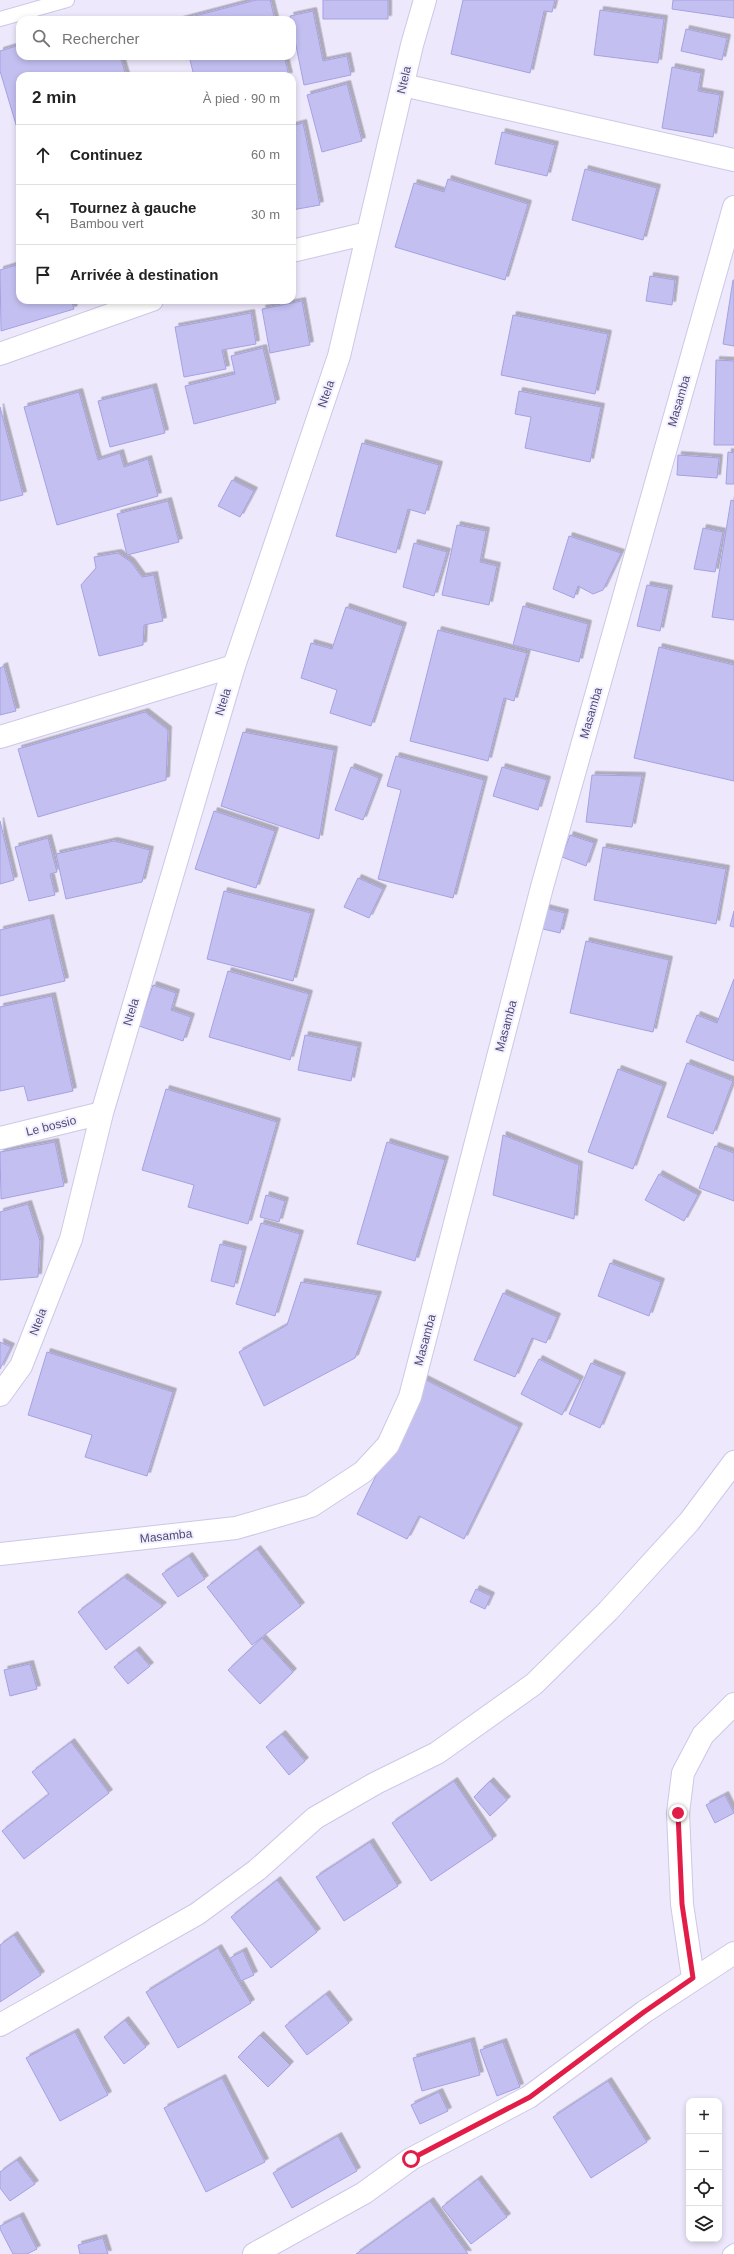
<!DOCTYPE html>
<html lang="fr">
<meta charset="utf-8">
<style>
:root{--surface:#fff;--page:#f2f2f2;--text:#222;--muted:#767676;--line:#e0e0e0}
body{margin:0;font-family:Arial,sans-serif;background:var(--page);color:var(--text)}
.controls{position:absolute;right:12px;bottom:12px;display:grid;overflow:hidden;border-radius:8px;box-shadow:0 2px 6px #0003}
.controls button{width:36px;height:36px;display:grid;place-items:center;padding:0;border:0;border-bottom:1px solid var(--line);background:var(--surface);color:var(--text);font:20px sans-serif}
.stop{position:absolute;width:12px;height:12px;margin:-9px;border:3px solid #e11d48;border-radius:50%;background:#fff}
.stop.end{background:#e11d48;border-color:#fff;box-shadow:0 1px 4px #0008}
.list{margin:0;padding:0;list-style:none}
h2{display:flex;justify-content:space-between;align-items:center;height:52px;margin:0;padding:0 16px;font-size:17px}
h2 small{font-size:13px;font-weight:400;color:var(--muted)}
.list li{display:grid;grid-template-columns:26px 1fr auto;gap:12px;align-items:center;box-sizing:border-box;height:60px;padding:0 16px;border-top:1px solid var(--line)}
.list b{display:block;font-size:15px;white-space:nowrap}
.list p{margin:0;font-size:13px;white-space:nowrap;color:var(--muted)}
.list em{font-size:13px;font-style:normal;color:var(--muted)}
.icon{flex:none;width:22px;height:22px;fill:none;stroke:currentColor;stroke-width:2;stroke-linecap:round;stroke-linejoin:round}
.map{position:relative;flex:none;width:734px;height:2254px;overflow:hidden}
.search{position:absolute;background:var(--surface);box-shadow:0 2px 6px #0003;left:16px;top:16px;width:280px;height:44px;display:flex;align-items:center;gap:10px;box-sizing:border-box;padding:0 14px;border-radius:12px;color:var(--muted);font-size:15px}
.panel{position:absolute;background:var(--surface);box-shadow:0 2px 6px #0003;left:16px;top:72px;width:280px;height:232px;border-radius:12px}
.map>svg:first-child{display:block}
.building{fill:#c3c0f1;stroke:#a4a1e3;filter:url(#shadow)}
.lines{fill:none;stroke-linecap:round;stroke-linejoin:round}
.lane-casing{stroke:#ccc8e6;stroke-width:16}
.street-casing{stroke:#ccc8e6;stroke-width:24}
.lane{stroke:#fff;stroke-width:14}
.street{stroke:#fff;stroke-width:22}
.route{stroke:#e11d48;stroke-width:5}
.labels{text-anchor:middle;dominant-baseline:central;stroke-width:4;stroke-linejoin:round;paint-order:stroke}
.street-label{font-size:12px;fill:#4d4c76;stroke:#f3efff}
</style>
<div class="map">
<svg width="734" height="2254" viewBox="0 0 734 2254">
<defs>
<filter id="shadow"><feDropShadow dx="3.5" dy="-3.5" stdDeviation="0" flood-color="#0004"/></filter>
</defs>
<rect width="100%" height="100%" fill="#ede8fc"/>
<path class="building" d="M 256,0 L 270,0 L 275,20 L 180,20 Z
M 323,0 L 388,0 L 388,19 L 323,19 Z
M 463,0 L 555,0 L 552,12 L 544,11 L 530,73 L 451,54 Z
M 673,0 L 734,0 L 734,18 L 672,9 Z
M 600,10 L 664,19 L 658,63 L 594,55 Z
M 313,11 L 323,61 L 347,56 L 351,75 L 304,85 L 290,16 Z
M 686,29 L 727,38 L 722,60 L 681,51 Z
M 20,45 L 20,56 L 120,56 L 126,76 L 20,76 L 20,138 L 0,71 L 0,51 Z
M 189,56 L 284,56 L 289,76 L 194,76 Z
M 672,67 L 701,73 L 698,91 L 720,95 L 713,137 L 662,128 Z
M 347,84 L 362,141 L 322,152 L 307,95 Z
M 303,123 L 320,205 L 292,210 L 292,126 Z
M 502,132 L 555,145 L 547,176 L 495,164 Z
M 585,169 L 657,188 L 643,240 L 572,220 Z
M 448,179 L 528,204 L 505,280 L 395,247 L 414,183 L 444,192 Z
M 20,264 L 20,300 L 71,300 L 74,309 L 1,331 L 0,270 Z
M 650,276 L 675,280 L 672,305 L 646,301 Z
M 733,280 L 734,280 L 734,346 L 723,344 Z
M 302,301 L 310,345 L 270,353 L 262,309 Z
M 251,313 L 256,344 L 222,350 L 226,369 L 184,377 L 175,327 Z
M 513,315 L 608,334 L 595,394 L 501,375 Z
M 263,348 L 276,403 L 194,424 L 185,386 L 235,374 L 231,356 Z
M 716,360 L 734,361 L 734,445 L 714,445 Z
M 153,387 L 165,433 L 110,447 L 98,401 Z
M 519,391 L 601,407 L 590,462 L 525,448 L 531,417 L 515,414 Z
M 79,392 L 98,460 L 120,453 L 124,467 L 148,459 L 158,496 L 57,525 L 24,407 Z
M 0,407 L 23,495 L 0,501 Z
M 362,443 L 439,465 L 425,514 L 408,509 L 396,553 L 336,536 Z
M 728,452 L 734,453 L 734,484 L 726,484 Z
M 678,455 L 719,458 L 717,478 L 677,475 Z
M 232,480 L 254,491 L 240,517 L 218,506 Z
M 731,500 L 734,501 L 734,620 L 712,617 Z
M 168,501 L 179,542 L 127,555 L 117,514 Z
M 457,525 L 486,531 L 480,562 L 497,566 L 489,605 L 442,595 Z
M 703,528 L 723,532 L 715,572 L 694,569 Z
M 569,536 L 621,553 L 603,590 L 593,594 L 578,586 L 574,598 L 553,589 Z
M 414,543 L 447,552 L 434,596 L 403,587 Z
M 118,553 L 131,562 L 142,577 L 154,575 L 163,621 L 144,625 L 143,645 L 99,656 L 81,585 L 96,568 L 94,557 Z
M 647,585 L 669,589 L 660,631 L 637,626 Z
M 523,606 L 588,624 L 579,662 L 513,645 Z
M 346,607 L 403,626 L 371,726 L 330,713 L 337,690 L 301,678 L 311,643 L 332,649 Z
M 438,630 L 527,653 L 514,701 L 504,698 L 488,761 L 410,741 Z
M 659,647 L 734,665 L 734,781 L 634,758 Z
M 4,666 L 16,711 L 0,715 L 0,668 Z
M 145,712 L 168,730 L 166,780 L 38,817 L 18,749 Z
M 243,732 L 334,750 L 319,839 L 221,806 Z
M 396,756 L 484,780 L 453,898 L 378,879 L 401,790 L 387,786 Z
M 351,767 L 379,778 L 363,820 L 335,810 Z
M 502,767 L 547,780 L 538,810 L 493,796 Z
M 592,775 L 642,776 L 632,827 L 586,822 Z
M 214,811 L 275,831 L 256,888 L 195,869 Z
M 0,821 L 14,880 L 0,884 Z
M 570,835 L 594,843 L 586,866 L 562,857 Z
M 48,838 L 57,872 L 50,874 L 55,895 L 29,901 L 15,847 Z
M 114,841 L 150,850 L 142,882 L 66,899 L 56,854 Z
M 603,847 L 726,869 L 716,924 L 594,900 Z
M 358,878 L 383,889 L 369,918 L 344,907 Z
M 224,891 L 311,913 L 293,981 L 207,959 Z
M 545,908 L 565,913 L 560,933 L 539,928 Z
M 734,911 L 734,927 L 730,926 Z
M 50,918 L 65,981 L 0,996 L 0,930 Z
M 586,941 L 669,960 L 653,1032 L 570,1013 Z
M 228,971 L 309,994 L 290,1060 L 209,1037 Z
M 734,979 L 734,1061 L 686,1042 L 697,1015 L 717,1023 Z
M 153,985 L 176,993 L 171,1010 L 191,1017 L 183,1041 L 139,1026 Z
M 52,996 L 73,1091 L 28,1101 L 24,1086 L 0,1091 L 0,1007 Z
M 305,1035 L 358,1046 L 351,1081 L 298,1070 Z
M 687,1063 L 733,1081 L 713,1134 L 667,1117 Z
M 618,1069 L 663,1086 L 633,1169 L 588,1152 Z
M 166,1089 L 277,1122 L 248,1224 L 188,1207 L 194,1185 L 142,1170 Z
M 503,1135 L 579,1165 L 574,1219 L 493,1195 Z
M 55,1142 L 64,1186 L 1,1199 L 0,1152 Z
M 387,1142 L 445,1160 L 415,1261 L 357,1244 Z
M 715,1146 L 734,1153 L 734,1201 L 699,1188 Z
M 659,1174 L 698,1195 L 684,1221 L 645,1200 Z
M 266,1195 L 285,1201 L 279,1222 L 260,1217 Z
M 28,1204 L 40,1241 L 38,1277 L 0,1280 L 0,1212 Z
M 261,1223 L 300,1234 L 275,1316 L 236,1304 Z
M 220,1244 L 243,1250 L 234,1287 L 211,1281 Z
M 610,1263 L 661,1282 L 649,1316 L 598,1296 Z
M 301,1282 L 378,1295 L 355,1358 L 264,1406 L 239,1352 L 287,1325 Z
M 503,1293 L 557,1317 L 546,1343 L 532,1338 L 515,1377 L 474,1360 Z
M 0,1342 L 11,1347 L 0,1369 Z
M 47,1352 L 173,1392 L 147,1476 L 85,1457 L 92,1435 L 28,1415 Z
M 539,1359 L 580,1380 L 562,1415 L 521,1394 Z
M 591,1363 L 622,1376 L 600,1428 L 569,1414 Z
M 424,1379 L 519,1427 L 464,1539 L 419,1516 L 407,1539 L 357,1514 Z
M 257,1549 L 301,1606 L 252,1645 L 207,1587 Z
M 189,1556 L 205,1579 L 178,1597 L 162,1574 Z
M 124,1577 L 163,1606 L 106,1650 L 78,1612 Z
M 476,1589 L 491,1596 L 485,1609 L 470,1602 Z
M 262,1638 L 293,1672 L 260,1704 L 228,1670 Z
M 136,1650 L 150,1666 L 128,1684 L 114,1667 Z
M 30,1664 L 37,1689 L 10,1696 L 4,1670 Z
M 282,1734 L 305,1761 L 289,1775 L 266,1747 Z
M 71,1742 L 109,1793 L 24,1859 L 2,1831 L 49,1794 L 32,1772 Z
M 454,1781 L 493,1839 L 431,1881 L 392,1823 Z
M 490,1781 L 507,1800 L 490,1816 L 474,1797 Z
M 725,1795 L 734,1813 L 715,1823 L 706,1805 Z
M 370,1842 L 398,1886 L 344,1921 L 316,1877 Z
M 277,1880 L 317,1932 L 271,1968 L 231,1917 Z
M 14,1935 L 41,1975 L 0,2002 L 0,1945 Z
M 218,1948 L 251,2003 L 178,2048 L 146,1992 Z
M 243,1951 L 254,1975 L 241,1981 L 230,1958 Z
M 326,1994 L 349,2023 L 307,2055 L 285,2026 Z
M 125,2020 L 146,2047 L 124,2064 L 104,2037 Z
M 75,2032 L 108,2095 L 60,2121 L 26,2058 Z
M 260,2035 L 290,2065 L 268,2087 L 238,2057 Z
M 471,2041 L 480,2075 L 422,2091 L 413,2058 Z
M 503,2042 L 520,2087 L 497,2096 L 480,2050 Z
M 222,2078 L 265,2162 L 206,2192 L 164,2108 Z
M 608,2081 L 647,2142 L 591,2178 L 553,2117 Z
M 439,2092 L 448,2111 L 420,2124 L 411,2105 Z
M 338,2136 L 357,2171 L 292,2208 L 273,2173 Z
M 17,2160 L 35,2184 L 10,2201 L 0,2188 L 0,2172 Z
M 478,2179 L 507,2217 L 471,2244 L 442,2207 Z
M 430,2201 L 468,2254 L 356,2254 Z
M 20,2216 L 37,2249 L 27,2254 L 13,2254 L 0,2229 L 0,2226 Z
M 103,2238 L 108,2254 L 80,2254 L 78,2245 Z"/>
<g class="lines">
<g class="lane-casing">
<path id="lane" d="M 0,19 L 67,0
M 730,2254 L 734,2251"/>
</g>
<g class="street-casing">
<path id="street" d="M 403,85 L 734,160
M 292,251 L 368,233
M 0,354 L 152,300
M 0,737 L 234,666
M 0,1138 L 102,1113
M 0,1395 L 21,1366 L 71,1239 L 102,1113 L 234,666 L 339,356 L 412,45 L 425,0
M 0,1554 L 236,1528 L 311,1506 L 363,1472 L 388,1445 L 410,1397 L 542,887 L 734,207
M 693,1978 L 682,1904 L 678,1813 L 683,1773 L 703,1735 L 734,1704
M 0,2025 L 197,1914 L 257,1870 L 315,1818 L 376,1783 L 437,1753 L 534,1684 L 608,1611 L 689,1522 L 734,1462
M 254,2254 L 364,2193 L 411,2159 L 529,2097 L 644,2012 L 734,1953"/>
</g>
<use href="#lane" class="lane"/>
<use href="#street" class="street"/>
</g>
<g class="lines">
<path class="route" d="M 411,2159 L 530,2097 L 644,2012 L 693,1978 L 682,1904 L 678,1813"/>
</g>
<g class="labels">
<g class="street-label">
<text transform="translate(404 80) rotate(-77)">Ntela</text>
<text transform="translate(326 394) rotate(-71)">Ntela</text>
<text transform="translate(679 401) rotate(-74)">Masamba</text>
<text transform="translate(223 702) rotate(-73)">Ntela</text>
<text transform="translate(591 713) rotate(-74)">Masamba</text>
<text transform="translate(131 1012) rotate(-73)">Ntela</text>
<text transform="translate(506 1026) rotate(-75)">Masamba</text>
<text transform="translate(51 1126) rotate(-14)">Le bossio</text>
<text transform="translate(38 1322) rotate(-69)">Ntela</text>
<text transform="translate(425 1340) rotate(-75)">Masamba</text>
<text transform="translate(166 1536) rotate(-6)">Masamba</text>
</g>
</g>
</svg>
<div class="controls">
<button>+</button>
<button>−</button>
<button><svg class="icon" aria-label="locate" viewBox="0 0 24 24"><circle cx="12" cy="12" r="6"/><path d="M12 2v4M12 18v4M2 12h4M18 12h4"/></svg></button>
<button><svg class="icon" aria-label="layers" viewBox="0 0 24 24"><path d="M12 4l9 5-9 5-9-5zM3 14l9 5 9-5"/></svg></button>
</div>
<div class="stop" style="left:411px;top:2159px"></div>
<div class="stop end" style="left:678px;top:1813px"></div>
<div class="search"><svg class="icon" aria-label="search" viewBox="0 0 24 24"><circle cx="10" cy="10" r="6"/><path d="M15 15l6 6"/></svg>Rechercher</div>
<section class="panel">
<h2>2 min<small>À pied · 90 m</small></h2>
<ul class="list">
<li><svg class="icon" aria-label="ahead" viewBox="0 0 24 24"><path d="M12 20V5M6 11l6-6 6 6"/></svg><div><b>Continuez</b></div><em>60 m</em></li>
<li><svg class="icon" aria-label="left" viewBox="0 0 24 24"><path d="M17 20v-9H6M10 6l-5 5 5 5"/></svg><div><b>Tournez à gauche</b><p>Bambou vert</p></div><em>30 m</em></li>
<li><svg class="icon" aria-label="arrive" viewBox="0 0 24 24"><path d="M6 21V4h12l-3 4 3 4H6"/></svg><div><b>Arrivée à destination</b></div></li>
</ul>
</section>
</div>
